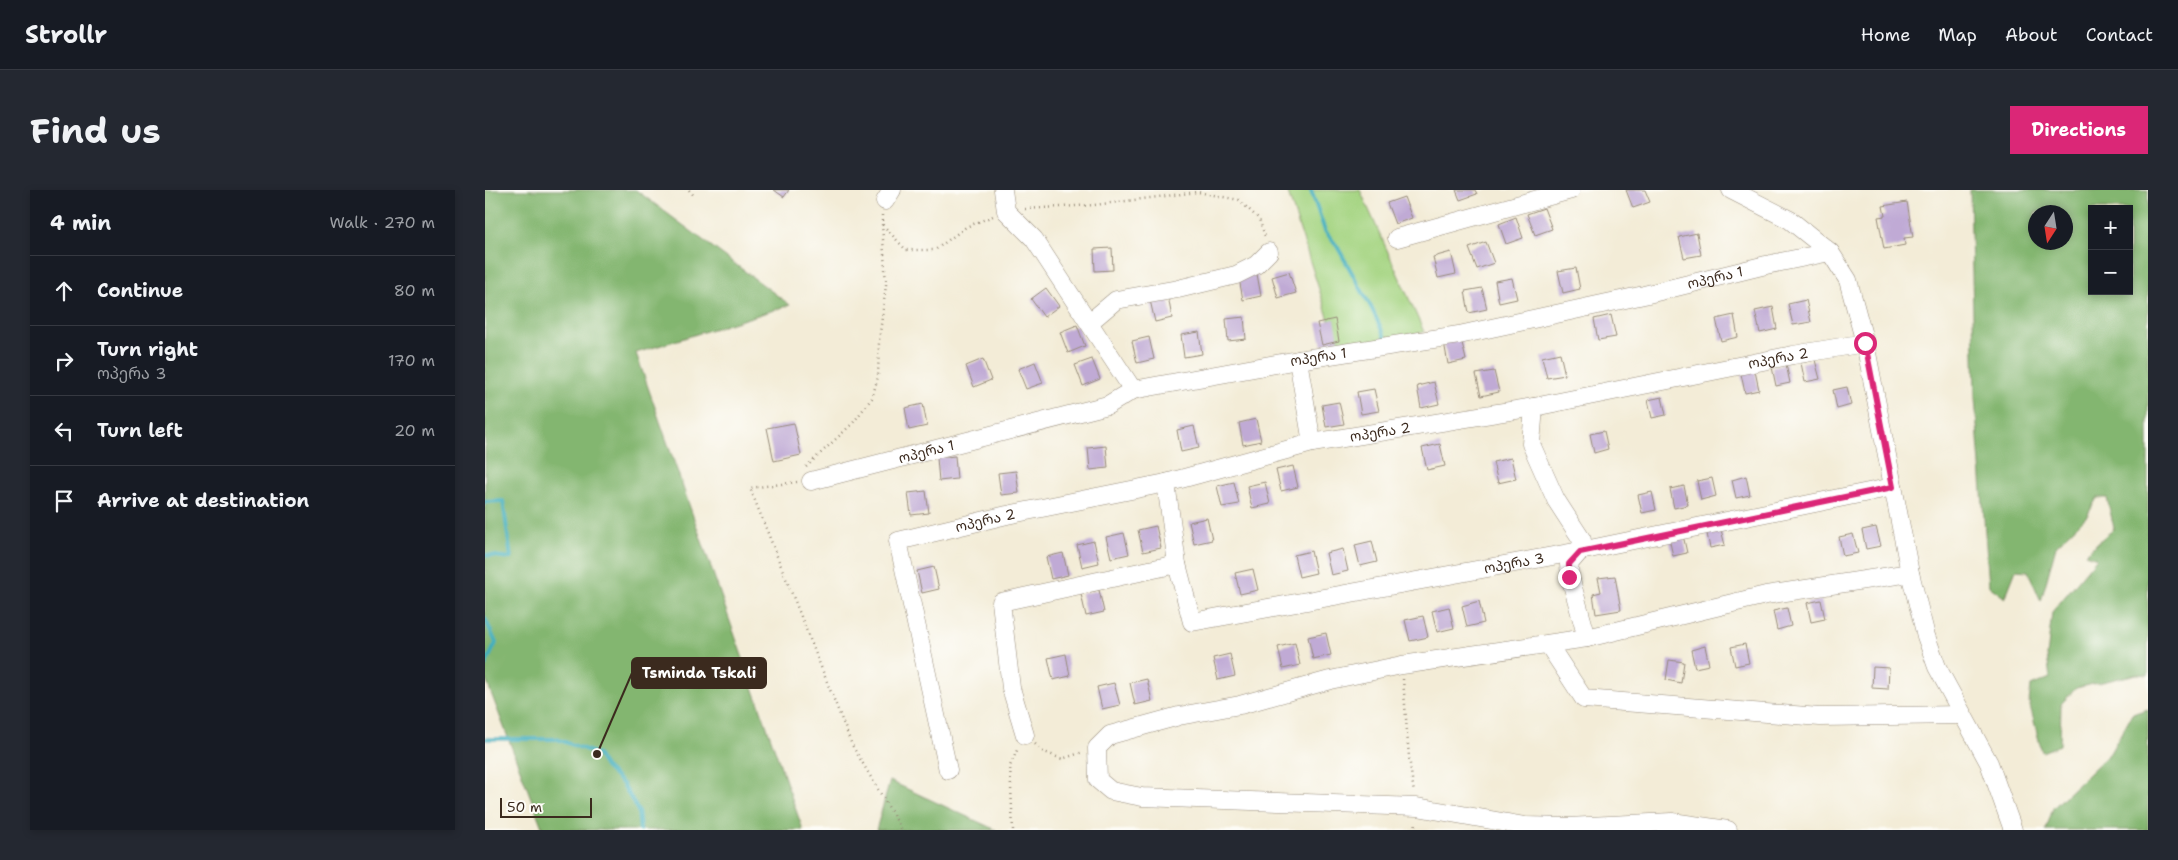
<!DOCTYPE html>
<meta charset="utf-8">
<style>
:root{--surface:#171b24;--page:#242831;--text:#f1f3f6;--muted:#9ea1a6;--line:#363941;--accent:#db2777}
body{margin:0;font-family:"Shantell Sans","Noto Sans Georgian",sans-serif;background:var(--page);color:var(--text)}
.controls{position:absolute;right:15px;top:15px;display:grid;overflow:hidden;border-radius:0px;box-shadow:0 2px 8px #0003}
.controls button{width:45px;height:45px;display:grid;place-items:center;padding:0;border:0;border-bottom:1px solid var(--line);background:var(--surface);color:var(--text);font:25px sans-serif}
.compass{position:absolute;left:1543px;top:15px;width:45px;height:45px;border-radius:50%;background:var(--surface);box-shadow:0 2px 8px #0003;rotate:192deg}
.scale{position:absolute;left:15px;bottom:12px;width:92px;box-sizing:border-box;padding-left:5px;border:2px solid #3b2a1e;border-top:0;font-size:14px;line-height:18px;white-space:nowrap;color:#3b2a1e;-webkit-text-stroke:4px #fdfcf7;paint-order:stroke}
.stop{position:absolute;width:15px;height:15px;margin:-11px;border:4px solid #db2777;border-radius:50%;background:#fff}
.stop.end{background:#db2777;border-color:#fff;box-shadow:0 1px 5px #0008}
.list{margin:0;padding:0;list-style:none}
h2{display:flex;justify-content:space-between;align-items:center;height:65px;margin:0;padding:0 20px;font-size:21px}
h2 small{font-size:16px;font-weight:400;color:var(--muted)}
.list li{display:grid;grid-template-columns:32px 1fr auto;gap:15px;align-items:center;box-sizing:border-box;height:70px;padding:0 20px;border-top:1px solid var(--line)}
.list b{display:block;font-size:19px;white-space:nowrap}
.list p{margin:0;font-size:16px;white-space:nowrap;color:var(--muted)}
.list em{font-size:16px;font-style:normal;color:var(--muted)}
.icon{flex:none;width:28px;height:28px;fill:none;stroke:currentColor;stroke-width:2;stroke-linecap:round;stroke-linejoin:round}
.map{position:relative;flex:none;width:1663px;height:640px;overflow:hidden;border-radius:0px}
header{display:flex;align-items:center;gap:30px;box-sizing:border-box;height:70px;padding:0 25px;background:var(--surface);border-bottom:1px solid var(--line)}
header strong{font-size:24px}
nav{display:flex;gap:28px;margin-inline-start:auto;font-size:18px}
.intro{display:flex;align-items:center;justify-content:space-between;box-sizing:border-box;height:120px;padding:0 30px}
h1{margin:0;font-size:35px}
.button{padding:12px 22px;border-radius:0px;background:var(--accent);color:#fff;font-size:18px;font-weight:700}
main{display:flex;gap:30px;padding:0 30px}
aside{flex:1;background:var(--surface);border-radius:0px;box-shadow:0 2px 8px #0003}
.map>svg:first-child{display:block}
.green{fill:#a4d481;stroke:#707f50}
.forest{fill:#83b66f;stroke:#5f7046;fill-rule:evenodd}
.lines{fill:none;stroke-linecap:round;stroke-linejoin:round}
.stream{stroke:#40aebd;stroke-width:4}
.building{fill:#c0aad5}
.minor-casing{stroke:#978b7a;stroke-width:19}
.path{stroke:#978b7a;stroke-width:2.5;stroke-dasharray:1 4;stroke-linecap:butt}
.minor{stroke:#fff;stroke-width:18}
.route{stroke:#db2777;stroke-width:6}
.labels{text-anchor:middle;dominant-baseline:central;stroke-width:4;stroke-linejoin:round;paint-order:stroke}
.street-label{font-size:14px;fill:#3b2a1e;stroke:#fdfcf7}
.leader{fill:none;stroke:#3b2a1e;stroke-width:2}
.callout-dot{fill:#3b2a1e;stroke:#fdfcf7;stroke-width:2}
.callout{fill:#3b2a1e;stroke:#3b2a1e;stroke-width:2}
.callout-label{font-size:15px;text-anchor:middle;font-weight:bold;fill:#fff}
</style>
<header>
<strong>Strollr</strong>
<nav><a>Home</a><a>Map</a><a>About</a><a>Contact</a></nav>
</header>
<div class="intro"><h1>Find us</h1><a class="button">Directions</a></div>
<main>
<aside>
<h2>4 min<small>Walk · 270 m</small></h2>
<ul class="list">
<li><svg class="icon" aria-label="ahead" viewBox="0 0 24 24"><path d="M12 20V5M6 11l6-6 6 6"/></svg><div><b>Continue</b></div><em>80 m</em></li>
<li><svg class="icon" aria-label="right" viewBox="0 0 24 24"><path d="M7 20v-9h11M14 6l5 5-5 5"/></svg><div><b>Turn right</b><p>ოპერა 3</p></div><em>170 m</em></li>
<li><svg class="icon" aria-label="left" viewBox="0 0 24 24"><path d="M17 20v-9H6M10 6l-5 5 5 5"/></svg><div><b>Turn left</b></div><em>20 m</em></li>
<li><svg class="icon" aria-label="arrive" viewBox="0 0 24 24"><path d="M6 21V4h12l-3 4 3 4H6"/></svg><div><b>Arrive at destination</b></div></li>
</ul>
</aside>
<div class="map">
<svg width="1663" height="640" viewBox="0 0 1663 640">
<rect width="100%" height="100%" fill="#fdfcf7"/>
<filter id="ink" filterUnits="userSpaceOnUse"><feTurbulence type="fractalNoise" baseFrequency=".02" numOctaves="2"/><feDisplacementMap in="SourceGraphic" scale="10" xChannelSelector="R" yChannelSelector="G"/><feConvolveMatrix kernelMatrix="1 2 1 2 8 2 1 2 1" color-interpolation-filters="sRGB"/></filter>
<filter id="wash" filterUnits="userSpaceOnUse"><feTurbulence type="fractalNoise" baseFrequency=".0096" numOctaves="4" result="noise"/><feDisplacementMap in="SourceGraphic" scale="20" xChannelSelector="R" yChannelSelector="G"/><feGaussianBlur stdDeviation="1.12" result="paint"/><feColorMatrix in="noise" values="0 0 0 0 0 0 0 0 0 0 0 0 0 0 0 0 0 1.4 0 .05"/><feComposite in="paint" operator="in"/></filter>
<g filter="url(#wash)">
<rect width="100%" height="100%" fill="#f3ecd7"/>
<path class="green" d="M 802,0 L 875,0 L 939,142 L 854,161 Z"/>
<path class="forest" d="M 0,0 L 151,0 L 305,115 L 151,163 L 318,640 L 58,640 L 0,487 Z
M 1485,0 L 1663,0 L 1663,485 L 1652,484 L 1591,498 L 1576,514 L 1575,555 L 1557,562 L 1544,512 L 1546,496 L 1565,488 L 1562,466 L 1567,422 L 1612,368 L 1600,364 L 1629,338 L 1622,308 L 1612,308 L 1602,326 L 1571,356 L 1556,411 L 1543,381 L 1531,380 L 1520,408 L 1504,396 L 1490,208 ZM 1607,19 L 1644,19 L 1644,101 L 1607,101 ZM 1580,22 L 1580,52 L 1550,52 L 1550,22 Z
M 1663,519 L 1663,640 L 1561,640 L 1568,618 L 1625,563 L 1647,524 Z
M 405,591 L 511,640 L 391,640 Z"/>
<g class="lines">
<path class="stream" d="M 826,0 L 840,41 L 852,56 L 886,117 L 900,147
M 0,312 L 18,311 L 26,368 L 0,365
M 0,428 L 11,453 L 0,476
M 0,549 L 72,549 L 112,564 L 120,577 L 138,594 L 153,621 L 155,640"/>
</g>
<g id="blocks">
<path class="building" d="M 289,0 L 304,0 L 299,7 Z
M 971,0 L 990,0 L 992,4 L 975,10 Z
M 1141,0 L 1160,0 L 1165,12 L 1148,18 Z
M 919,7 L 927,28 L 910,34 L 902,13 Z
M 1422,12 L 1428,47 L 1419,48 L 1420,55 L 1399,59 L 1393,27 L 1400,26 L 1398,16 Z
M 1059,18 L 1067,39 L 1050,45 L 1042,24 Z
M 1031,27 L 1038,48 L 1021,54 L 1014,34 Z
M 1212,43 L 1216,65 L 1199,68 L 1194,47 Z
M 1001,52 L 1009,73 L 992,79 L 984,58 Z
M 627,58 L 628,80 L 610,81 L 609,59 Z
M 966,62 L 971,84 L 953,88 L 948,67 Z
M 1091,78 L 1095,99 L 1078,103 L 1073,81 Z
M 804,82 L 811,103 L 793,108 L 787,87 Z
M 772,84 L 776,106 L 758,110 L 754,88 Z
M 1027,88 L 1032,109 L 1014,113 L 1010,91 Z
M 561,98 L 574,116 L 559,127 L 546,109 Z
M 997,98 L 1002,119 L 984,123 L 980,101 Z
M 683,106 L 687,128 L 670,132 L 665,110 Z
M 1321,110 L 1326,132 L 1308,135 L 1303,114 Z
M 1288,117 L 1292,139 L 1275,143 L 1270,121 Z
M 1126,125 L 1131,147 L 1113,150 L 1109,129 Z
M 1249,125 L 1253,147 L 1236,151 L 1231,129 Z
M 759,127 L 761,149 L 743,151 L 741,129 Z
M 850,129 L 854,151 L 837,155 L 832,133 Z
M 592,135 L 600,156 L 583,163 L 575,142 Z
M 714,142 L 717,164 L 699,167 L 696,145 Z
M 664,147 L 669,169 L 652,173 L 647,151 Z
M 976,148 L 981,170 L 963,174 L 959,152 Z
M 1075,163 L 1080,185 L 1062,188 L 1057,167 Z
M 498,169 L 506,190 L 489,197 L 481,176 Z
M 607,169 L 615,189 L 598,196 L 590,175 Z
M 1330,170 L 1335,189 L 1320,192 L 1316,173 Z
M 550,172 L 558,193 L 541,199 L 533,179 Z
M 1301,174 L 1305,193 L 1291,196 L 1287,177 Z
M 1009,181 L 1014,202 L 996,206 L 991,184 Z
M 1270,181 L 1274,200 L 1260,203 L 1256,184 Z
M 949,192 L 954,214 L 936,218 L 932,196 Z
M 1362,197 L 1366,215 L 1352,219 L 1348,200 Z
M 889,199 L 894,221 L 876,224 L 872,202 Z
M 1177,207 L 1181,225 L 1167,228 L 1163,210 Z
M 854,212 L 859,234 L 841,237 L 837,215 Z
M 438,214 L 442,236 L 424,240 L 420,218 Z
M 771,229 L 776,251 L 758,255 L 754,233 Z
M 309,233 L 316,265 L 289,271 L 282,238 Z
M 709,236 L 714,258 L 696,262 L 692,240 Z
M 1119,241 L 1123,259 L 1109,263 L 1105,244 Z
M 955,254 L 960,276 L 942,280 L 937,258 Z
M 621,256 L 623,278 L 605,280 L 603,258 Z
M 470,266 L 472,289 L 454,291 L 452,268 Z
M 1026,268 L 1031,289 L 1013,293 L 1008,272 Z
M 808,276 L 813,297 L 796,301 L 791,280 Z
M 531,281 L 534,303 L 516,305 L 513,283 Z
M 1261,286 L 1265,305 L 1251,308 L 1247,290 Z
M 1227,288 L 1231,306 L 1216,310 L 1212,291 Z
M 749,292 L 754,314 L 737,317 L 732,296 Z
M 780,292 L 785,314 L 767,318 L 762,296 Z
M 1199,296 L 1203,315 L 1189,318 L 1185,299 Z
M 441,301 L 444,323 L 426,325 L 423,303 Z
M 1167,302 L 1171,320 L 1157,323 L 1153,305 Z
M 722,328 L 727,350 L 709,354 L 704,332 Z
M 671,336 L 676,358 L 658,362 L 653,340 Z
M 1235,336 L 1240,355 L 1225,358 L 1221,339 Z
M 1391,337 L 1396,356 L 1381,359 L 1377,340 Z
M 639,343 L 644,364 L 626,368 L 621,347 Z
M 1368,344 L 1373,363 L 1358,366 L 1354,347 Z
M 1198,345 L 1202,363 L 1188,366 L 1184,348 Z
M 609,351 L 614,373 L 597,377 L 592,355 Z
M 887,351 L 892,372 L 875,376 L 870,355 Z
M 858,359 L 863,381 L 846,385 L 841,363 Z
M 826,361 L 831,383 L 814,387 L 809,365 Z
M 578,363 L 583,385 L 566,389 L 561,367 Z
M 449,377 L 454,399 L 437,403 L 432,381 Z
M 768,379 L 773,400 L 755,404 L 750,383 Z
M 1130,386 L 1136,420 L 1111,424 L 1108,404 L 1116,402 L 1113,388 Z
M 614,400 L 619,422 L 601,426 L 596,404 Z
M 1336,410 L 1340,429 L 1326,432 L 1322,413 Z
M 994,411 L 999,433 L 982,437 L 977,416 Z
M 964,417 L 969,438 L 952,442 L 947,421 Z
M 1302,418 L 1306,436 L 1292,440 L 1288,421 Z
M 938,426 L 943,447 L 925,451 L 920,430 Z
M 841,443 L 846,465 L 828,469 L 823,447 Z
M 810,453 L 815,475 L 798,479 L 793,457 Z
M 1260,454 L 1264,473 L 1250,476 L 1246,457 Z
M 1220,456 L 1224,475 L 1210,478 L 1206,460 Z
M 581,464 L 585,486 L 568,490 L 563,468 Z
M 745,464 L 750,486 L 733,490 L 728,468 Z
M 1184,470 L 1199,472 L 1196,493 L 1181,490 Z
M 1388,477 L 1404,478 L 1403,499 L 1387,498 Z
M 662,489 L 667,511 L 650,515 L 645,493 Z
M 629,493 L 635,515 L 617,519 L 612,497 Z"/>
</g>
</g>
<g filter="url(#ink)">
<use href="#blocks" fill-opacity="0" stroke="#978b7a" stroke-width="1"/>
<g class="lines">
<g class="minor-casing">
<g id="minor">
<path d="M 518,0 L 521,21 L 549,49 L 648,200"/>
<path d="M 1246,0 L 1305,30 L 1345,62 L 1363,90 L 1380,153 L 1425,383 L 1441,446 L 1452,477 L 1504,573 L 1528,640"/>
<path d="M 400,11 L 407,0"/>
<path d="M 912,48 L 1086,0"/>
<path d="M 605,132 L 631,110 L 693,99 L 751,85 L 771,75 L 784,62"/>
<path d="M 813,170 L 827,253"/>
<path d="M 1049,217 L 1046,254 L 1071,310 L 1097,350 L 1095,361 L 1084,374 L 1085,387 L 1102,448"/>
<path id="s1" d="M 326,291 L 623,215 L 648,200 L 813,170 L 974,145 L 1159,105 L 1281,75 L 1345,62"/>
<path id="s2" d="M 681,293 L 692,374 L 707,432 L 1095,361 L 1408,297"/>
<path d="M 1063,454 L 1099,509 L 1335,527 L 1478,525"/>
<path d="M 540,545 L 526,498 L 516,412 L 692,374"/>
<path id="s3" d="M 463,580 L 413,351 L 522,325 L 681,293 L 827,253 L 1049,217 L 1308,165 L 1380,153"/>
<path d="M 1243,640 L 1187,632 L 1082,637 L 1040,636 L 932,617 L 657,607 L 626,601 L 613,590 L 612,558 L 625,545 L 694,526 L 755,515 L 845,490 L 917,475 L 1102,448 L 1281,405 L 1425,383"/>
</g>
</g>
<path class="path" d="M 204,0 L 210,7
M 540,19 L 609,15 L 713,2 L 754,10 L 774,29 L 781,49
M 397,25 L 397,34 L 421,60 L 450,60 L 481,37 L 508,26
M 321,277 L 368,233 L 387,208 L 393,187 L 394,151 L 401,95 L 397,34
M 312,292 L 265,298 L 367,555 L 417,640
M 918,489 L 924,567 L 929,603
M 550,554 L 557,561 L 577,569 L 598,562
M 528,640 L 525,576 L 533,558
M 930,640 L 931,631"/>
<use href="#minor" class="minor"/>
</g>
</g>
<g class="lines" filter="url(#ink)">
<path class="route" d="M 1084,387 L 1084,374 L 1095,362 L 1408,297 L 1380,153"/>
</g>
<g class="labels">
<g class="street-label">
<text stroke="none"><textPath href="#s1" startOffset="929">ოპერა 1</textPath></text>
<text stroke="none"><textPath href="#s1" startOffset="524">ოპერა 1</textPath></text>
<text stroke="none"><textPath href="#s3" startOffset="1134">ოპერა 2</textPath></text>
<text stroke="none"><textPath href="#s3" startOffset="729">ოპერა 2</textPath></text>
<text stroke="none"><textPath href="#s1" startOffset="119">ოპერა 1</textPath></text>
<text stroke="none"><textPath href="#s3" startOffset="324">ოპერა 2</textPath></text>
<text stroke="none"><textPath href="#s2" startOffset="469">ოპერა 3</textPath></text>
</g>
</g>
<path class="leader" d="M112 564L147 483"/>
<circle class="callout-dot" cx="112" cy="564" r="5"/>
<rect class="callout" x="147" y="468" width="134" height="30" rx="5"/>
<g class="callout-label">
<text x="214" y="488">Tsminda Tskali</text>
</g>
</svg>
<div class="controls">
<button>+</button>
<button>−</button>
</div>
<svg class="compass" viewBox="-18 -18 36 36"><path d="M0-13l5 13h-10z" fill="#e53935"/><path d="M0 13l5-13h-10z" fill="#9ea1a6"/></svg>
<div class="scale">50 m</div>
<div class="stop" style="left:1380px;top:153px"></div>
<div class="stop end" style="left:1084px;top:387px"></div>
</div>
</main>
